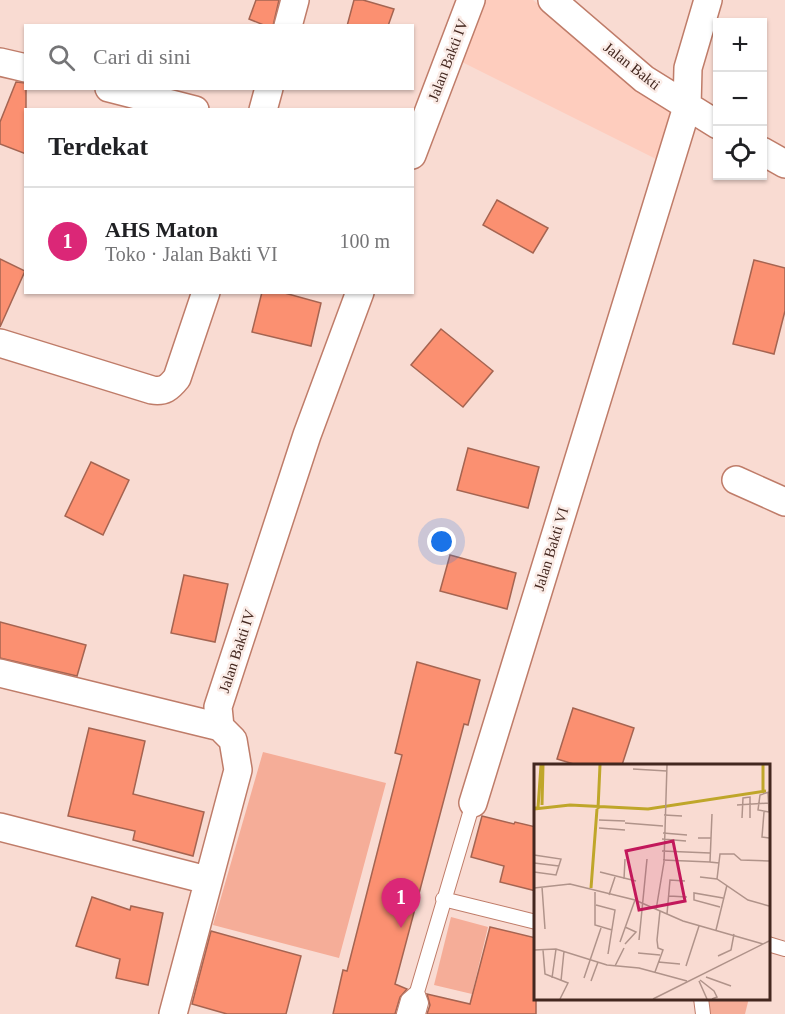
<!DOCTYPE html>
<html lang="id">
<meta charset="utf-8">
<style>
:root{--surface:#fff;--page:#f2f2f2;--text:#202124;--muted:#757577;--line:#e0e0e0;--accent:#db2777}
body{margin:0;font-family:Georgia,serif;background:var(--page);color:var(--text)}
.controls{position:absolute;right:18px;top:18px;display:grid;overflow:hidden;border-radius:0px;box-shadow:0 2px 4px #0004}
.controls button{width:54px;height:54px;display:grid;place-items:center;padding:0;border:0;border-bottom:2px solid var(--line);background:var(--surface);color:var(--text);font:30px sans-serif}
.you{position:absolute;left:442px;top:542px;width:21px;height:21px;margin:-15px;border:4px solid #fff;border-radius:50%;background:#1a73e8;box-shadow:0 0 0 9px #1a73e833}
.badge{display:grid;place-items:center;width:39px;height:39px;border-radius:50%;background:var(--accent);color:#fff;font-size:20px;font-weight:700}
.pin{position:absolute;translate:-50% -50px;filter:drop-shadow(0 2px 3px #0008)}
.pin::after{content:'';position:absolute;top:32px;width:21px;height:18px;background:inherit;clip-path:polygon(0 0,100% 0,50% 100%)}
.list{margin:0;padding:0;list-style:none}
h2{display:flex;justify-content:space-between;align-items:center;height:78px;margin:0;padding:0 24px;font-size:26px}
h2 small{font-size:20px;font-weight:400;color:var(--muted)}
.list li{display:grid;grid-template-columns:39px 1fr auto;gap:18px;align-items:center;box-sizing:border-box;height:108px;padding:0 24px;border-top:2px solid var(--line)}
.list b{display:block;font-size:22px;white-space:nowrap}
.list p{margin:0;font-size:20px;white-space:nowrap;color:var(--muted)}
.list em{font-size:20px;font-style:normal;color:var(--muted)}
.icon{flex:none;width:33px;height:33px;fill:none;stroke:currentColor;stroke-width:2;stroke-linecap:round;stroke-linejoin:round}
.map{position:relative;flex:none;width:785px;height:1014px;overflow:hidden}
.search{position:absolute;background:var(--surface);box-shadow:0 2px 4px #0004;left:24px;top:24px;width:390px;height:66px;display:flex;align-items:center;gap:15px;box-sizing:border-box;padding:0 21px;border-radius:0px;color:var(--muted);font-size:22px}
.panel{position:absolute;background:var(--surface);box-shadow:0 2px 4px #0004;left:24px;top:108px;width:390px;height:186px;border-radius:0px}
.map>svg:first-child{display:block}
.built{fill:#fecdbe}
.green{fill:#f5ad98}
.building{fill:#fb9071;stroke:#a56451;stroke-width:1.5}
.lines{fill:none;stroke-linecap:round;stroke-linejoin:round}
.service-casing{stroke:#bf7c69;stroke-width:16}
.minor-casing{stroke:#bf7c69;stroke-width:30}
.service{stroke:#fff;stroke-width:14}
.minor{stroke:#fff;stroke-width:27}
.labels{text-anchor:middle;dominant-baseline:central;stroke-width:5;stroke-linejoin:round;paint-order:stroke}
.street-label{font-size:15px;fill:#43271f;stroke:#fbece7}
.inset-river{fill:none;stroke:#bfa62a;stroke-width:3}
.inset-road{fill:none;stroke:#b0938a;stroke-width:1.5}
.view{fill:#c2185b;fill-opacity:0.15;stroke:#c2185b;stroke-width:3}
.inset-edge{fill:none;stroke:#43271f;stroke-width:3}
</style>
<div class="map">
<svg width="785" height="1014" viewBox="0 0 785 1014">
<rect width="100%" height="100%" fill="#f9dbd2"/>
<path class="built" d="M 485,0 L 533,0 L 676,111 L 658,160 L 460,61 Z"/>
<path class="green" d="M 263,752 L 386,783 L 339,958 L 213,925 Z
M 451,917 L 488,927 L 472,994 L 434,985 Z
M 708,998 L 749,998 L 745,1014 L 710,1014 Z"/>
<path class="building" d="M 256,0 L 279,0 L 273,26 L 266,26 L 249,19 Z
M 354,0 L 363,0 L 394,9 L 388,26 L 347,26 Z
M 16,82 L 26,83 L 26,154 L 0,144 L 0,122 Z
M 497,200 L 548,228 L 533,253 L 483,225 Z
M 0,259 L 25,271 L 0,327 Z
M 754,260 L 785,268 L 785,311 L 774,354 L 733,344 Z
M 262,292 L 281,292 L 321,303 L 311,346 L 252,332 Z
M 441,329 L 493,371 L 463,407 L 411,365 Z
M 468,448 L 539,467 L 528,508 L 457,490 Z
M 91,462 L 129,480 L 103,535 L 65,516 Z
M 450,555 L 516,573 L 507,609 L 440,591 Z
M 184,575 L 228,584 L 215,642 L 171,633 Z
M 0,622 L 86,645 L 77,676 L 0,658 Z
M 417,662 L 480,680 L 468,725 L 464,724 L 395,984 L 407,989 L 400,997 L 395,1014 L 333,1014 L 343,970 L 347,971 L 402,755 L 395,753 Z
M 573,708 L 634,728 L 622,765 L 577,765 L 557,759 Z
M 89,728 L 145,741 L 133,794 L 204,812 L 193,856 L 133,840 L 135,831 L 68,816 Z
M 482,816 L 514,824 L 515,822 L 536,827 L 536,891 L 500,882 L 504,866 L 471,857 Z
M 92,897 L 130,910 L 131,906 L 163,913 L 148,985 L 116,978 L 120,959 L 76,946 Z
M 490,927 L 536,938 L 536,1014 L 427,1014 L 430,1005 L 427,994 L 470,1004 Z
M 211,931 L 301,956 L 286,1014 L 227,1014 L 192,1004 Z"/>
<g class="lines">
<g class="service-casing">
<path id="service" d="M 443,899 L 536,922
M 768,944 L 785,949
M 417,992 L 421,1003 L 418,1014
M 701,998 L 703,1014
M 404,1014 L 408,1000 L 417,992 L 473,803"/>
</g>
<g class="minor-casing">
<path id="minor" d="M 552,0 L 644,79 L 718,125
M 288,26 L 295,0
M 0,62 L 26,68
M 109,88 L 195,110
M 263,110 L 269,88
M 762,151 L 785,164
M 412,155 L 471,0
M 0,343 L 152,390 C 164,392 169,388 177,378 L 206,292
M 736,480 L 785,502
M 0,673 L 220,727
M 473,803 L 687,107 L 688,68 L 708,0
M 0,827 L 207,880
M 173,1014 L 238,770 L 233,740 L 220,727 L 218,707 L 307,435 L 360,292"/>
</g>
<use href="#service" class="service"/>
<use href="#minor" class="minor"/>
</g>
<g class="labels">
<g class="street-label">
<text transform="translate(448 60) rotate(-69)">Jalan Bakti IV</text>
<text transform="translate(632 66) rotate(38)">Jalan Bakti</text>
<text transform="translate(551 549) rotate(-73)">Jalan Bakti VI</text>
<text transform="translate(237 651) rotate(-72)">Jalan Bakti IV</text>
</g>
</g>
<g transform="translate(534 764)">
<rect width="236" height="236" fill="#f9dbd2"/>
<path class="inset-river" d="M 229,27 L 229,1M 8,41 L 9,1M 0,44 L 4,44 L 7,1M 0,45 L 36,41 L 114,45 L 232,27M 64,45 L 66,1M 57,124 L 63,45"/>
<path class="inset-road" d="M 99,5 L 133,7M 234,28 L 235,48M 235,28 L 226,31 L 224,46 L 235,48M 203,41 L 235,39M 230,48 L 228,73 L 235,74M 130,51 L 148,52M 208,54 L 209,34 L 216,33 L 216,54M 65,56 L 91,57M 91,59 L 129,62M 65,64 L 91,66M 129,69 L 153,71M 164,74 L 177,74 L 176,98 L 185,99M 177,74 L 178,50M 128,75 L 152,77M 128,87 L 176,89M 0,91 L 27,95 L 22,111 L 0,108M 129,96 L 176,98M 0,99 L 25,102M 66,108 L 102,117M 166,113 L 183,115 L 214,136 L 235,142M 90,115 L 91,95M 183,115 L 186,90 L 200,90 L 207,96 L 235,97M 8,123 L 11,165M 0,124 L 36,120 L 101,136 L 149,157 L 229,180M 61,128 L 61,161 L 78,166M 75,131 L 81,113M 135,132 L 153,133M 62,141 L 81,146 L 74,190M 186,143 L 160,136 L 160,129 L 189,134M 122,146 L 130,98 L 133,1M 133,150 L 136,116 L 151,117M 182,166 L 193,121M 105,176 L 113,95M 86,178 L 101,136M 91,180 L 102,168 L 91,163M 0,186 L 22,185 L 73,201 L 105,204 L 153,217M 9,186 L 11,210 L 34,219 L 26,235M 104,189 L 126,191M 184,192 L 197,186 L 200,170M 124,198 L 146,200M 81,202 L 90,184M 152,202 L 165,162M 121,208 L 129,186 L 124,184 L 123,176 L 126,147M 172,213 L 197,222M 18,214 L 22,185M 50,214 L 67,164M 166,216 L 180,227 L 183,233 L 178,235M 27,217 L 30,187M 57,217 L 64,198M 165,217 L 173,235M 119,235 L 235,177"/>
<path class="view" d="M 139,77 L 151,137 L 105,146 L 92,87 Z"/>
<rect width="236" height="236" class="inset-edge"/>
</g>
</svg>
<div class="controls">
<button>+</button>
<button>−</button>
<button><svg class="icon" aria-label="locate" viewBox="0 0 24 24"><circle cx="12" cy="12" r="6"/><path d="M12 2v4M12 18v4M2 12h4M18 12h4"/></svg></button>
</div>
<div class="you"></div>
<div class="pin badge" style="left:401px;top:928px">1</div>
<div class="search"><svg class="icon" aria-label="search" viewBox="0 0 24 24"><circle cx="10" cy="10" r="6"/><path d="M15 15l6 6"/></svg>Cari di sini</div>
<section class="panel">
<h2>Terdekat<small></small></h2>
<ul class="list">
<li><span class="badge">1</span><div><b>AHS Maton</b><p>Toko · Jalan Bakti VI</p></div><em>100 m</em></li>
</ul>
</section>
</div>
